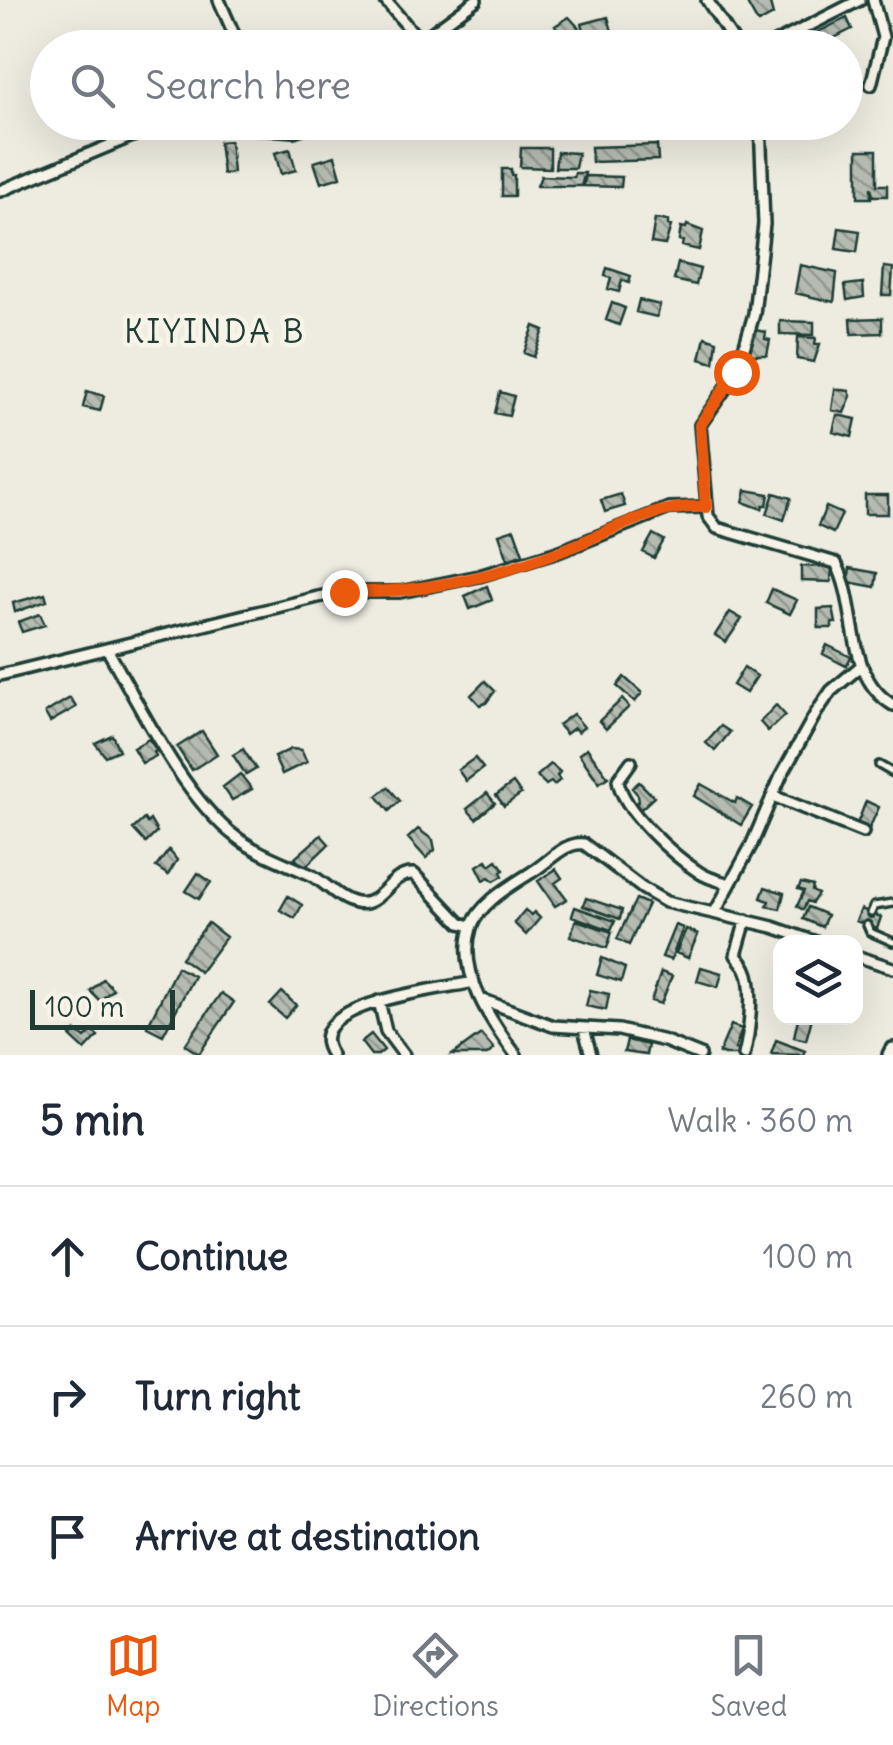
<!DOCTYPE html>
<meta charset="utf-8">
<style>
:root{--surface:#fff;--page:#f2f2f3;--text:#1f2937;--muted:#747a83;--line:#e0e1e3;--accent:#ea580c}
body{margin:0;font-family:Delius,sans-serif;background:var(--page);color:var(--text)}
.controls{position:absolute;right:30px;bottom:30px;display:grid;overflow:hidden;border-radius:20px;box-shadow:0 10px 40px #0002}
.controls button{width:90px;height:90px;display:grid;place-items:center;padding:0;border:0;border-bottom:2px solid var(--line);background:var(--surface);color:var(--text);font:50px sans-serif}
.scale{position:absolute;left:30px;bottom:25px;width:145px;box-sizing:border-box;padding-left:10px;border:5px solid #1f3d34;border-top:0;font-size:28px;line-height:35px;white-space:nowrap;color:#1f3d34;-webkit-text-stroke:8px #f7f3e8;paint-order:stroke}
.stop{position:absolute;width:30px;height:30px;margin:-22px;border:8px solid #ea580c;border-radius:50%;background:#fff}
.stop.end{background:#ea580c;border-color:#fff;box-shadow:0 2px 10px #0008}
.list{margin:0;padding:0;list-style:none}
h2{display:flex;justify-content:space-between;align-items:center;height:130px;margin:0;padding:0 40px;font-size:42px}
h2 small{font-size:32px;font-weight:400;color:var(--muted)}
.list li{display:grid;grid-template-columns:65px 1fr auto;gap:30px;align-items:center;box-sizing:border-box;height:140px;padding:0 40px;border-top:2px solid var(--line)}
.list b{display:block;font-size:38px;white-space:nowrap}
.list em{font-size:32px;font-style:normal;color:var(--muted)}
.icon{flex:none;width:55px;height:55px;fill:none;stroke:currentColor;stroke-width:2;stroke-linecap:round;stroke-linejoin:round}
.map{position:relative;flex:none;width:893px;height:1055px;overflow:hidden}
.search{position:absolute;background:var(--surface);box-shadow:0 10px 40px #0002;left:30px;right:30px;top:30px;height:110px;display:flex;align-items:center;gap:25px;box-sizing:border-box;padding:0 35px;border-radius:55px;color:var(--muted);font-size:38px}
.sheet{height:550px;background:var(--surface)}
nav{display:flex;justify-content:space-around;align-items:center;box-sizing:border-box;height:140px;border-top:2px solid var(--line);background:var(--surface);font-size:28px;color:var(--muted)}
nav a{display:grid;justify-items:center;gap:5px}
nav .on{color:var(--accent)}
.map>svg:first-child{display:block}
.building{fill:url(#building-back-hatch);stroke:#1f3d34;stroke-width:2.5}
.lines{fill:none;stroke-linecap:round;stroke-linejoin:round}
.service-casing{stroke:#1f3d34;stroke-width:12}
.minor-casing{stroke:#1f3d34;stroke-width:16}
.primary-casing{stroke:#1f3d34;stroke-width:22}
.service{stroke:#f7f3e8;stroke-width:5}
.minor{stroke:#f7f3e8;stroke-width:9}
.primary{stroke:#f7f3e8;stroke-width:15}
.route{stroke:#ea580c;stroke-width:12}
.labels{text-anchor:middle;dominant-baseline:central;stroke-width:9;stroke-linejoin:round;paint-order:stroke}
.quarter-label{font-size:32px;letter-spacing:2.5px;fill:#1f3d34;stroke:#f7f3e8}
</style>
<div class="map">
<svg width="893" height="1055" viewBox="0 0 893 1055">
<defs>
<pattern id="building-back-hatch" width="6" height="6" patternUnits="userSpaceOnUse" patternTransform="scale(2.5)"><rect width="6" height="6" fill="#b5bbb0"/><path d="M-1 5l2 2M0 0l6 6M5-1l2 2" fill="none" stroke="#939990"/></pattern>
</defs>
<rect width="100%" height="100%" fill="#eeece1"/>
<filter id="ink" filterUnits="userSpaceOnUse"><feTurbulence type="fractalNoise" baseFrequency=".01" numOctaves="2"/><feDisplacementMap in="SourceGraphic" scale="20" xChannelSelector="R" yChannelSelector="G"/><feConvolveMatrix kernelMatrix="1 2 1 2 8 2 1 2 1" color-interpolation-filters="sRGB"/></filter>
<g filter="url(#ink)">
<path class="building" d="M 745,0 L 769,0 L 773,15 L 758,23 Z
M 569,17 L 579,28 L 562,38 L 555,26 Z
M 608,17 L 613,35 L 587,42 L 582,24 Z
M 847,18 L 852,29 L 816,47 L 810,36 Z
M 230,141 L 233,173 L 223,174 L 219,142 Z
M 657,145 L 658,160 L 592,162 L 591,147 Z
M 521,148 L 550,148 L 550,168 L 520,167 Z
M 290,149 L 296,170 L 281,174 L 275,153 Z
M 858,150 L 877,150 L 877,185 L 887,185 L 887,196 L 873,196 L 871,187 L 871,198 L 858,198 Z
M 557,152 L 578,153 L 575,168 L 555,168 Z
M 335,156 L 341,177 L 321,183 L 314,162 Z
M 502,169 L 511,169 L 511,175 L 514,175 L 514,196 L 502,196 Z
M 575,173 L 585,173 L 581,186 L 537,186 L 541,176 L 574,177 Z
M 586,176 L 622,177 L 621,187 L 583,186 Z
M 655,219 L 668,221 L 668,225 L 671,226 L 665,245 L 651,243 Z
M 687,225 L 703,231 L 699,250 L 682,246 L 683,241 L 679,240 L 681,227 L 686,228 Z
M 839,228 L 860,231 L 857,252 L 836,249 Z
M 678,263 L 700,269 L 696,285 L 674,280 Z
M 800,265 L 837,273 L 834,302 L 795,293 Z
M 884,267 L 893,268 L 891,295 L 882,295 Z
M 607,268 L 631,276 L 629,283 L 622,280 L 619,292 L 608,289 L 611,278 L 605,276 Z
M 863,283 L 864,297 L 847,300 L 845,285 Z
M 639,300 L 660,305 L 657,317 L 636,312 Z
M 612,303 L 625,308 L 619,325 L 606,320 Z
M 882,318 L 882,333 L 852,334 L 851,319 Z
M 780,321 L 814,322 L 814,335 L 780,334 Z
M 534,326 L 544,330 L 534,357 L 524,353 Z
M 755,330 L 766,332 L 765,339 L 770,340 L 767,355 L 748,355 Z
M 705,337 L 717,341 L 714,363 L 700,359 Z
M 798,337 L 816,338 L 815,344 L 820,344 L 814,362 L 797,359 Z
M 835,389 L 849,391 L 851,396 L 844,413 L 832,410 Z
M 87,391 L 104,396 L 100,411 L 83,407 Z
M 500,392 L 514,396 L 509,416 L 495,413 Z
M 837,415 L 856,419 L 852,437 L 833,432 Z
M 746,490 L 769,494 L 767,505 L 763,505 L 762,509 L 743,502 Z
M 774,493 L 791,498 L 784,520 L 767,514 Z
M 621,494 L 625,506 L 605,512 L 601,500 Z
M 865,495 L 888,495 L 888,514 L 865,514 Z
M 826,507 L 842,514 L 833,533 L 818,526 Z
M 514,529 L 523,554 L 508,560 L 499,534 Z
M 653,534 L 664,540 L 654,558 L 643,552 Z
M 801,566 L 832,567 L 831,582 L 801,581 Z
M 850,568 L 877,573 L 875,587 L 848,582 Z
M 487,586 L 492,600 L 470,609 L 465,596 Z
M 772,589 L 797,600 L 790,614 L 766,603 Z
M 45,594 L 47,601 L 15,612 L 13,603 Z
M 833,608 L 836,623 L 832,623 L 832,628 L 818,628 L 818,609 Z
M 730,612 L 742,619 L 726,642 L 715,635 Z
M 40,614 L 45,625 L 22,632 L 18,622 Z
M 827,645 L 851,657 L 846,666 L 823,654 Z
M 744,667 L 757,676 L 746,693 L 733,685 Z
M 624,677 L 642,693 L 635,702 L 617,686 Z
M 485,681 L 495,691 L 486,703 L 480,705 L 471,695 Z
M 70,698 L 76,707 L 50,722 L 45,713 Z
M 622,699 L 629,707 L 606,729 L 599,721 Z
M 776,705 L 785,715 L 768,731 L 760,722 Z
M 573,714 L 584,727 L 578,732 L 574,728 L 566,734 L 558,725 Z
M 721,726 L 730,732 L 715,751 L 706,743 Z
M 202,731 L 217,754 L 192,770 L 177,747 Z
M 112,735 L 119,750 L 105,756 L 95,743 Z
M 149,739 L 157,751 L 154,752 L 156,756 L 142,763 L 133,748 Z
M 587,748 L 608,777 L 599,783 L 579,754 Z
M 243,749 L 256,769 L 246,775 L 233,755 Z
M 291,749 L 301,750 L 307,762 L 282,774 L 274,757 Z
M 475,758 L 483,768 L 466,781 L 458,770 Z
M 551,764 L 560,772 L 557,776 L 560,780 L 554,785 L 551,782 L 546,785 L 537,776 Z
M 240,774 L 252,789 L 232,800 L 223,787 Z
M 639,782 L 654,797 L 640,810 L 635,804 L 639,801 L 638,795 L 632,788 Z
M 513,783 L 521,794 L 504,806 L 496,795 Z
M 701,784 L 735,803 L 737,798 L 752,807 L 741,825 L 694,796 Z
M 388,787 L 400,801 L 389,811 L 377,796 Z
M 487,793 L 495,803 L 476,819 L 467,809 Z
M 866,801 L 879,807 L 869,829 L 857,824 Z
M 144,819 L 147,823 L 150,820 L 157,832 L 146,843 L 133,829 Z
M 418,829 L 433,840 L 435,850 L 426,858 L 408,838 Z
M 321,835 L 329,844 L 304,868 L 295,858 Z
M 169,850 L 177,860 L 168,875 L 156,867 Z
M 487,860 L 490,865 L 497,860 L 504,870 L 501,872 L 503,876 L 494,881 L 489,877 L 484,880 L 477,866 Z
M 556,869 L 562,878 L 555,883 L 567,899 L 555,906 L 538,881 Z
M 198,873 L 211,882 L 199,899 L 186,891 Z
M 801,883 L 813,886 L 812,891 L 818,894 L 812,903 L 807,901 L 803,910 L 797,906 L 804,891 L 798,889 Z
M 765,887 L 784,893 L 780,909 L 767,906 L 769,901 L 761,898 Z
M 288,896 L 302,905 L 295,918 L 280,910 Z
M 586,898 L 622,910 L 620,919 L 583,906 Z
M 636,899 L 648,904 L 629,945 L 617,939 Z
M 575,907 L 615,921 L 611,930 L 572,916 Z
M 808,907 L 827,915 L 822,927 L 803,919 Z
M 861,909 L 881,917 L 877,929 L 856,921 Z
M 525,910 L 531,915 L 534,912 L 540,918 L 526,935 L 514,923 Z
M 576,920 L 612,932 L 607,948 L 570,936 Z
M 208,923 L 226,937 L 200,972 L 181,958 Z
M 675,925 L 683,928 L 671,960 L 662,957 Z
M 686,929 L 698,934 L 688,958 L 676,953 Z
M 602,958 L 625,968 L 621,982 L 597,975 Z
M 177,967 L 194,976 L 163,1035 L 147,1027 Z
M 701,967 L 722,973 L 718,987 L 697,981 Z
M 661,972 L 672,976 L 661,1004 L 651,1001 Z
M 103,979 L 113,989 L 100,1001 L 90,991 Z
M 590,990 L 609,994 L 606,1010 L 586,1006 Z
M 282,992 L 296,1005 L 285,1018 L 270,1005 Z
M 221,993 L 234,1002 L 199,1054 L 185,1045 Z
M 798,1018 L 812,1018 L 806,1040 L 794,1037 Z
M 731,1025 L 742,1029 L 735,1049 L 738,1050 L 736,1055 L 724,1055 L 719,1053 Z
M 76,1031 L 85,1038 L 92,1031 L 98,1036 L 85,1050 L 71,1037 Z
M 371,1034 L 384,1050 L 378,1055 L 371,1055 L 361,1042 Z
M 481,1034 L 494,1049 L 487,1055 L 452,1055 Z
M 627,1040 L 648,1045 L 646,1055 L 624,1052 Z
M 776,1040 L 805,1051 L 803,1055 L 771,1054 Z"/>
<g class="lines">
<g class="service-casing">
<path id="service" d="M 879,765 L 893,773
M 871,913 L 874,906 L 893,903
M 867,925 L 870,932 L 893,942"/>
</g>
<g class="minor-casing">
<path id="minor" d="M 219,0 L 240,48
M 385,0 L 419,40
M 707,0 L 738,48
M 411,48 L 476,0
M 765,48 L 860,0
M 871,85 L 883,37 L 873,0
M 171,122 L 294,131 L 321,122
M 760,122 L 764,224 L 754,314 L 737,372 L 700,425 L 708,516 L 717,528 L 836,563 C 860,608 844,676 893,705
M 523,128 L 553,122
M 0,191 L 166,122
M 107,649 C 140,706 184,798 236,837 C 258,854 286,863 311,875 C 326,883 339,900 356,903 C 382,908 389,872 414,874 L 460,923 L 471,926
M 0,675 L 318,597 L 344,592 L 400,592 L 479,576 L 558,552 L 669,508 L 706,507
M 631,762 L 618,780 C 622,810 674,856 700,873 C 709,879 720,881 730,884
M 773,796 L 863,832
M 715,912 L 751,846 L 781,776 L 816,713 L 831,691 L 861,666
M 856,956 L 893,968
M 481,999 L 553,1026 L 619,1030 L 665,1041 L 700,1055
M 379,1001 L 386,1031 L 404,1055
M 584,1029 L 591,1055
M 332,1055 C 296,1003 444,989 474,982
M 516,1055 C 491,1022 457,972 471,928 C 479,903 512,885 532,872 C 549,862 565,841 584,844 L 642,888 L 666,902 L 773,927 L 816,942
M 744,1055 C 749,1036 755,987 746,969 C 744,964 739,960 736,955 L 746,920"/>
</g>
<g class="primary-casing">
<path id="primary" d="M 891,1055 L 893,1051"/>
</g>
<use href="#service" class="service"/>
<use href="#minor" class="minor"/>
<use href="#primary" class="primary"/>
</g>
</g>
<g class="lines" filter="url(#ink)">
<path class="route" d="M 344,592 C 417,594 493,578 561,551 C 609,533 653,504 706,507 L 700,425 L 736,372"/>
</g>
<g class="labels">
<g class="quarter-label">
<text x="215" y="331">KIYINDA B</text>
</g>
</g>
</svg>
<div class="controls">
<button><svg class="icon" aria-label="layers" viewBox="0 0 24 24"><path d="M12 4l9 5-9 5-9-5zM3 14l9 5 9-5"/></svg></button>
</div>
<div class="scale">100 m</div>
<div class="stop" style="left:736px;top:372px"></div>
<div class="stop end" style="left:344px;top:592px"></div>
<div class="search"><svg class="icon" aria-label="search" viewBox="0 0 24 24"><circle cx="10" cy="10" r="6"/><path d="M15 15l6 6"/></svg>Search here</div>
</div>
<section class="sheet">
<h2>5 min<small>Walk · 360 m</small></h2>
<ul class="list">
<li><svg class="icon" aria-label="ahead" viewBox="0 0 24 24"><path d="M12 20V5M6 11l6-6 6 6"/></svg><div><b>Continue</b></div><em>100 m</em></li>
<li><svg class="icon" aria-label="right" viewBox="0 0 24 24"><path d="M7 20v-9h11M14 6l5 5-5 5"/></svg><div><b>Turn right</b></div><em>260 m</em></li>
<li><svg class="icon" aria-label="arrive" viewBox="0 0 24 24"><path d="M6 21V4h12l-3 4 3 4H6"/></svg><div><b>Arrive at destination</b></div></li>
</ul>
</section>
<nav>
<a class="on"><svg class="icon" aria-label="map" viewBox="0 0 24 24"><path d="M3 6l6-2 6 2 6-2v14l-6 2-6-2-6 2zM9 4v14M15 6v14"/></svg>Map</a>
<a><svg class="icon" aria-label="directions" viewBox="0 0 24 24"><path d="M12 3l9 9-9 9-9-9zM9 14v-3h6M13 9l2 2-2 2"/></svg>Directions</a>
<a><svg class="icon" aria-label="saved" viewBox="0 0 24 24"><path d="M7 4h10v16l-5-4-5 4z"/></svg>Saved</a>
</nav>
